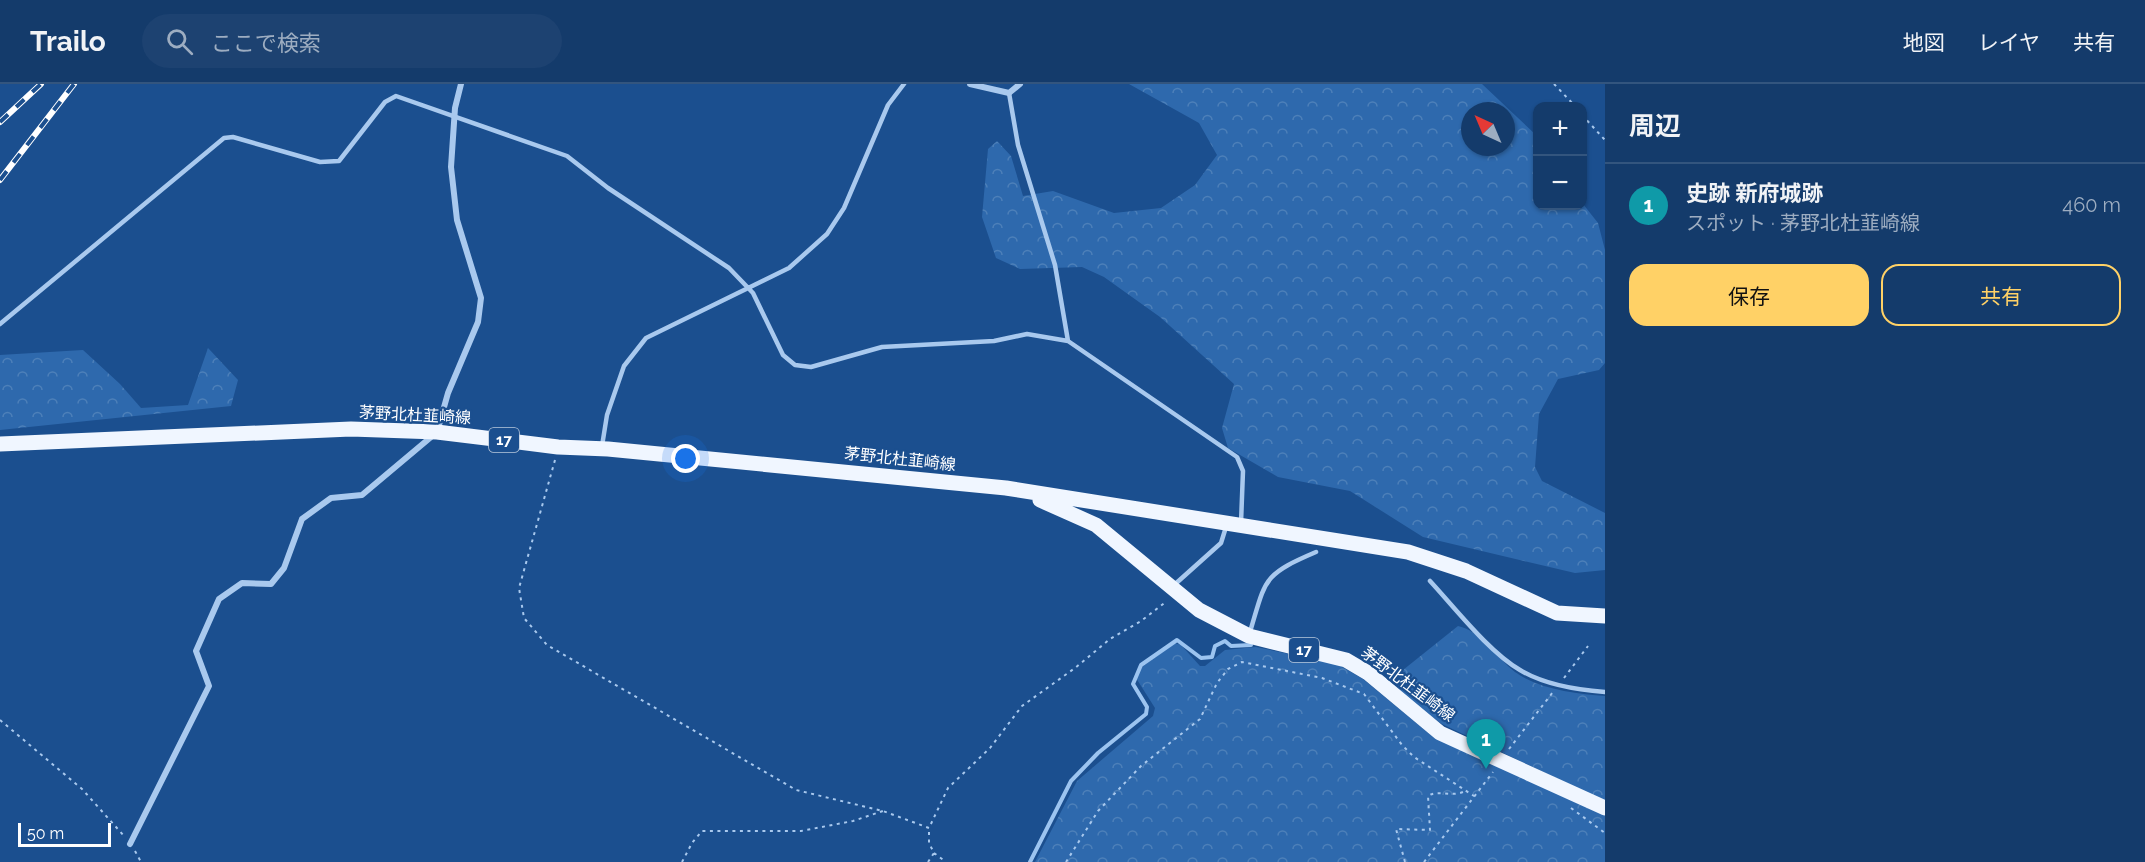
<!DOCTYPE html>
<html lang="ja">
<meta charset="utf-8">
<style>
:root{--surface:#143b6b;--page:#1d4271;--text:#f1f3f6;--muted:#9dadc1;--line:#33557e;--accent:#ffd166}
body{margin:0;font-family:Raleway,"Noto Sans JP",sans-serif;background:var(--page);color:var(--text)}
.controls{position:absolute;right:18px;top:18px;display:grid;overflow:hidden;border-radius:12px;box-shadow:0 2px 4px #0004}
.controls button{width:54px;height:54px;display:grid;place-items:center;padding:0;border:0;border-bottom:2px solid var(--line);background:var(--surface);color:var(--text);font:30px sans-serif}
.compass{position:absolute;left:1461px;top:18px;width:54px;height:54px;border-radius:50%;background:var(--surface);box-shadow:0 2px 4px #0004;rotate:316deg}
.scale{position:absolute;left:18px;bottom:15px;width:93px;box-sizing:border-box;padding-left:6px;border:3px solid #fff;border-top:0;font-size:16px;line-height:21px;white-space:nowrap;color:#fff;-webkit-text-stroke:4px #1b4f8f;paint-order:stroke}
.you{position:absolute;left:686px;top:375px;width:21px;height:21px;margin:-15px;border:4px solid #fff;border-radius:50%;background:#1a73e8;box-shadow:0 0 0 9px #1a73e833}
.badge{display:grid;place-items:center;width:39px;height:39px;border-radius:50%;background:var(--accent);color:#fff;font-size:20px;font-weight:700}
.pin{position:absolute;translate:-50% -50px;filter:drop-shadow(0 2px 3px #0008)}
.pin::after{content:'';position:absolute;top:32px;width:21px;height:18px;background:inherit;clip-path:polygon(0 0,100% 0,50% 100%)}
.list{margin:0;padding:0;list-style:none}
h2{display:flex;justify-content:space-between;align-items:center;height:78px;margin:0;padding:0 24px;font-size:26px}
h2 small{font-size:20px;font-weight:400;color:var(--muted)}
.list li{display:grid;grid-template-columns:39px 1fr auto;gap:18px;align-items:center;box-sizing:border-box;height:84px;padding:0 24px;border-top:2px solid var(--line)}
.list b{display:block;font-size:22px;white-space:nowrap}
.list p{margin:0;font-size:20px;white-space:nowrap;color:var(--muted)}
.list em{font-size:20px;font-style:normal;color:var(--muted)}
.actions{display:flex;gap:12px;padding:18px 24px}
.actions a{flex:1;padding:14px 0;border:2px solid var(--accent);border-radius:18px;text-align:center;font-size:21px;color:var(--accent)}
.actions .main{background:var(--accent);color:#111}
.icon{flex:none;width:33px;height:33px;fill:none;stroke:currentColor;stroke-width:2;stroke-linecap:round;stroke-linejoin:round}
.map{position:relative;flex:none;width:1605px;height:778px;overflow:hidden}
header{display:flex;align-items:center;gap:36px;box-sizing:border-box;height:84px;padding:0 30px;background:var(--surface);border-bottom:2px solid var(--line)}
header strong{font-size:28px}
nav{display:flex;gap:33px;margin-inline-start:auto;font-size:21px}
.search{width:420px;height:54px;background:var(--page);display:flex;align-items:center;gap:15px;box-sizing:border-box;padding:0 21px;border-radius:33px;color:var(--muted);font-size:22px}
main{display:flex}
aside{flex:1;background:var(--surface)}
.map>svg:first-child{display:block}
.forest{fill:url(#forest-crowns);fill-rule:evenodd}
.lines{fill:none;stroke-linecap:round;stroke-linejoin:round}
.stream{stroke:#9cc4f0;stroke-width:4}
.path{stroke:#a9c9ee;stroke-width:2;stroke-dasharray:3 4.5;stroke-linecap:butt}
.lane{stroke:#a9c9ee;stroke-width:4.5}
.street{stroke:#a9c9ee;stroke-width:6}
.primary{stroke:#f0f6ff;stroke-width:15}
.rail-casing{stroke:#fff;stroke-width:6}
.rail{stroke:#1b4f8f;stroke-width:4;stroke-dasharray:11;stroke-linecap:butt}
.labels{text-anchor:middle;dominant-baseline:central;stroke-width:4.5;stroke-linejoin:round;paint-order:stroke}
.shield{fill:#1b4f8f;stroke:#bbcadd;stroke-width:1.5}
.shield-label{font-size:15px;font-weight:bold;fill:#fff}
.street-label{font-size:16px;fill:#fff;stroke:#1b4f8f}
</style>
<header>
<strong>Trailo</strong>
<div class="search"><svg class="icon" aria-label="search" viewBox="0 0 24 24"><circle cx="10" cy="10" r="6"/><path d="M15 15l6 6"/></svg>ここで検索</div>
<nav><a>地図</a><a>レイヤ</a><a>共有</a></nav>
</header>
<main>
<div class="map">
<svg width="1605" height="778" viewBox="0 0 1605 778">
<defs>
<pattern id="forest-crowns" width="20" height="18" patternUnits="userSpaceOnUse" patternTransform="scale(1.5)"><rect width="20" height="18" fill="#2e69ad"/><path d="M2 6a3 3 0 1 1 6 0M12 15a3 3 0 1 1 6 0" fill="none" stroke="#4d80b9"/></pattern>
</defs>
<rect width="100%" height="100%" fill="#1b4f8f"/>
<path class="forest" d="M 1129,0 L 1482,0 L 1537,52 L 1538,122 L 1583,120 L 1598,139 L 1605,166 L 1605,279 L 1599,286 L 1558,295 L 1539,330 L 1535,383 L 1542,397 L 1605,429 L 1605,486 L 1575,489 L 1423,453 L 1350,407 L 1278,393 L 1228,364 L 1222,344 L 1234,300 L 1160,233 L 1104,193 L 1082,183 L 1020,185 L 996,174 L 982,133 L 988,65 L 997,57 L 1011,72 L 1023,112 L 1053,107 L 1114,129 L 1161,124 L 1195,101 L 1217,71 L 1199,39 ZM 1470,27 L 1506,27 L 1506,63 L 1470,63 Z
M 208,264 L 238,296 L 231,322 L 0,346 L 0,271 L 83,266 L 120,300 L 141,324 L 188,321 Z
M 1458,542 C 1481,547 1496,573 1515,588 C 1538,605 1577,610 1605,612 L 1605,717 L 1442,640 L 1419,624 L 1398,604 L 1398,590 Z
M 1175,559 L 1181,561 L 1200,582 L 1205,582 L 1225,566 L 1256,563 L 1337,580 L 1363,595 L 1432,652 L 1605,731 L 1605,778 L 1035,778 L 1077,697 L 1153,632 L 1155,624 L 1136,594 L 1139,585 Z"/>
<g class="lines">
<path class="stream" d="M 1030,778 L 1071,697 L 1098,669 L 1146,630 L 1147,623 L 1133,600 L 1141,581 L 1177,556 L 1201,574 L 1212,573 L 1215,562 L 1225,557 L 1231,562 L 1251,561"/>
<path class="path" d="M 1554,0 L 1575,22
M 1582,31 L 1605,56
M 555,376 L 519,504 L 524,534 L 547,561 L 796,706 L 883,727 L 929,744 L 948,704 L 990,664 L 1022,622 L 1075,584 L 1110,555 L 1141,537 L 1167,517
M 1564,594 L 1588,562
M 0,636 L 82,705 L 125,753
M 1509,665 L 1553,608
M 1571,724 L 1605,749
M 135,767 L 141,778
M 934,769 L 946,778
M 682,778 L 692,759 L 702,747 L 801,747 L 853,737 L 883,727
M 928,778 L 934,769 L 929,759 L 929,744
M 1066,778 L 1098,727 L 1141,682 L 1200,635 L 1217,599 L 1228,585 L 1242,578 L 1322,594 L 1364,610 L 1402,661 L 1414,673 L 1474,712
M 1405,778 L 1396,745 L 1430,746 L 1428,712 C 1438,705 1452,714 1465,707
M 1424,778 L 1493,688"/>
<path class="lane" d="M 1009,9 L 1018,61 L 1055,181 L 1068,257 L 1237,373 L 1243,387 L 1241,439
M 0,240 L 224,54 L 233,53 L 320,78 L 339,77 L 385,18 L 396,12 L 567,72 L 608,104 L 729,184 L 753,209 L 783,271 L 795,281 L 811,283 L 882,263 L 994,257 L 1027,250 L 1068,257
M 602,362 L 607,331 L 624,282 L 646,254 L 789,184 L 827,150 L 844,124 L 888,21 L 904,0
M 1430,497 C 1455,524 1489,568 1520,586 C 1543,600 1578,606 1605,608
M 1173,502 L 1221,459 L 1226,443
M 1250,548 C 1266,495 1262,491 1316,468"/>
<path class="street" d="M 970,0 L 1009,9 L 1020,0
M 130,760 L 209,602 L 196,567 L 219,515 L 242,499 L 271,500 L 284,484 L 302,435 L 331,414 L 362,411 L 437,348 L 448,309 L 478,238 L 481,214 L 457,136 L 451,83 L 455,24 L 461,0"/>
<path class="primary" d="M 0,360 L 351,345 L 437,348 L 558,363 L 608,365 L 1006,404 L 1408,468 L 1466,487 L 1557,529 L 1605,532
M 1040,416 L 1096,441 L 1199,526 L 1249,552 L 1346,576 L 1368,589 L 1440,649 L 1605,724"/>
<g class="rail-casing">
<path id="rail" d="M 0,38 L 41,0
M 0,96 L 74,0"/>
</g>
<use href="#rail" class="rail"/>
</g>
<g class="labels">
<g class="shield">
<rect x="489" y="344" width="30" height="24" rx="4.5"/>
<rect x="1289" y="554" width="30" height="24" rx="4.5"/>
</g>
<g class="shield-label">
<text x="504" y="356">17</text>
<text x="1304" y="566">17</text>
</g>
<g class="street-label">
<text transform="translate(415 331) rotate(3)">茅野北杜韮崎線</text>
<text transform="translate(900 375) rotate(6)">茅野北杜韮崎線</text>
<text transform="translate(1408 600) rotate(37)">茅野北杜韮崎線</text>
</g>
</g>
</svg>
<div class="controls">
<button>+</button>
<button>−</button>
</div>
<svg class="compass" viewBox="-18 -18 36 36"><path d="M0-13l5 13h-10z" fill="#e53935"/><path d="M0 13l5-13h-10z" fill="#9dadc1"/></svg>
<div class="scale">50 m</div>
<div class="you"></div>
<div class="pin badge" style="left:1486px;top:685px;background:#0f9aa8">1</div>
</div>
<aside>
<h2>周辺<small></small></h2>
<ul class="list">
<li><span class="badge" style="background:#0f9aa8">1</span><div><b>史跡 新府城跡</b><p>スポット · 茅野北杜韮崎線</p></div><em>460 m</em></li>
</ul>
<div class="actions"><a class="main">保存</a><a>共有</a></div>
</aside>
</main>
